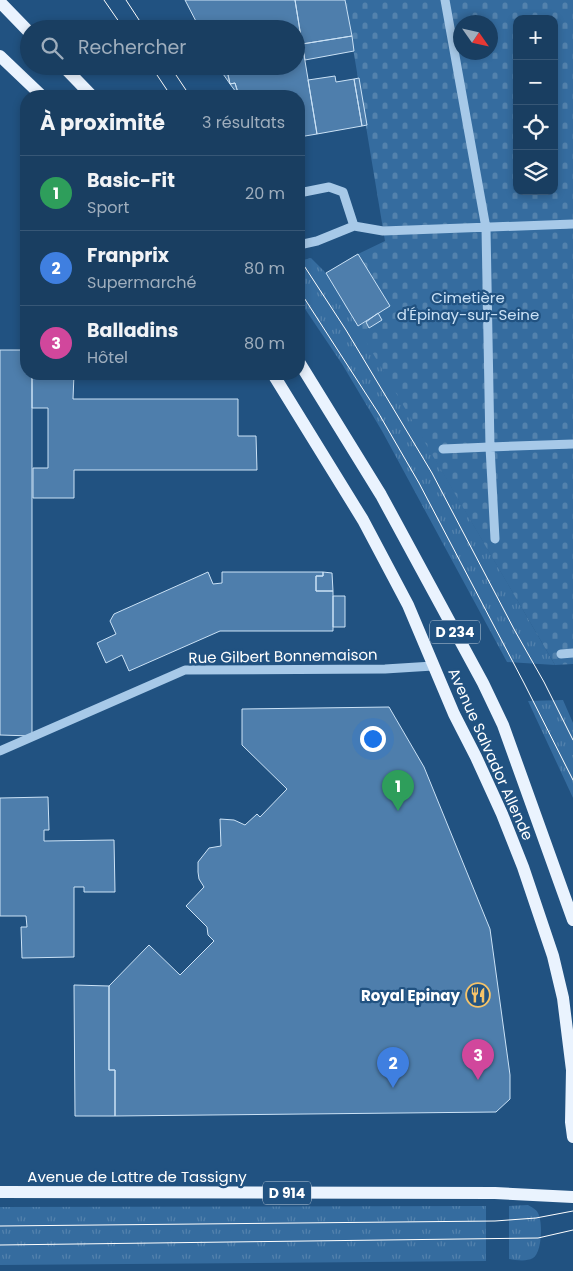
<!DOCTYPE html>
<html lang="fr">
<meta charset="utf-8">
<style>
:root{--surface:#193e61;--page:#26496a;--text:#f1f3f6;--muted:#9faebd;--line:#375776;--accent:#f5c369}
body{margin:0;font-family:Poppins,sans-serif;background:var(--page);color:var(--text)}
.controls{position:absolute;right:15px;top:15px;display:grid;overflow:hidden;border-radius:10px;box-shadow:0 2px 8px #0003}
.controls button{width:45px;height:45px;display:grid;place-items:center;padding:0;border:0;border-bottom:1px solid var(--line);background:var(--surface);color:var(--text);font:25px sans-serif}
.compass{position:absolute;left:453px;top:15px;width:45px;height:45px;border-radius:50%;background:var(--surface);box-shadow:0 2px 8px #0003;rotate:124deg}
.you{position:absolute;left:372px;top:738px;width:18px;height:18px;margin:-12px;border:4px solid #fff;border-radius:50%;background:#1a73e8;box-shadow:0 0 0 8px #1a73e833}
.badge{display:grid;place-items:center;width:32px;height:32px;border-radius:50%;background:var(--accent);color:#fff;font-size:16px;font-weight:700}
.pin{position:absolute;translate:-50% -41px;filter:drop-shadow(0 1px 2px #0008)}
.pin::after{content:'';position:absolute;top:26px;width:18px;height:15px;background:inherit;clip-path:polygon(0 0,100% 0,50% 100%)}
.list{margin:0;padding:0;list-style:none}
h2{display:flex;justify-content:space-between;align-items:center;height:65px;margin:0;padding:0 20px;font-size:21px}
h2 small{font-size:16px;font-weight:400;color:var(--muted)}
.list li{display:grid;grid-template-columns:32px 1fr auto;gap:15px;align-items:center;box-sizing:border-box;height:75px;padding:0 20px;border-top:1px solid var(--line)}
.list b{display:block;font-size:19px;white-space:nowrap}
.list p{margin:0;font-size:16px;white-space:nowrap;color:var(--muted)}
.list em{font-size:16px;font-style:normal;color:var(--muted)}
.icon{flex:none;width:28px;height:28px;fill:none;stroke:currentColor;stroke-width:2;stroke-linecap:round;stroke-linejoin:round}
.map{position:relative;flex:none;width:573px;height:1271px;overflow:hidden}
.search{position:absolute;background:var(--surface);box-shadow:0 2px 8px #0003;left:20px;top:20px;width:285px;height:55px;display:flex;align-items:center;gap:12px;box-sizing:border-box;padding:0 18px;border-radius:28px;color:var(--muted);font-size:19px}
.panel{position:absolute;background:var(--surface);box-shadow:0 2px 8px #0003;left:20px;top:90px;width:285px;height:290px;border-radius:20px}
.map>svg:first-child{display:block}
.grass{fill:url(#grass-tufts)}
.cemetery{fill:url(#cemetery-stones);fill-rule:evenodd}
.building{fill:#4e7eac;stroke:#cbe2f6}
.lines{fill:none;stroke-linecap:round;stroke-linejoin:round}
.minor{stroke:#a7c9e8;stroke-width:9}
.major{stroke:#eaf3fe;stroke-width:12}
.tram{stroke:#fff;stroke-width:1}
.labels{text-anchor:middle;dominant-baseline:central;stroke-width:4.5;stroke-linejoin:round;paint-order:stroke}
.shield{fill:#215281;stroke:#bccbd9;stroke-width:1}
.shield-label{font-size:14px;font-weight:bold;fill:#fff}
.park-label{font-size:15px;fill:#cbe2f6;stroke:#215281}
.street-label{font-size:15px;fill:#fff;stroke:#215281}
.poi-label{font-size:15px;font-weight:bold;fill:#fff;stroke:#215281;text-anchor:end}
</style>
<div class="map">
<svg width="573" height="1271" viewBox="0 0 573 1271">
<defs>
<pattern id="grass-tufts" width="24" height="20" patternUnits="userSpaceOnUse" patternTransform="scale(1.25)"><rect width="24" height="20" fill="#356c9f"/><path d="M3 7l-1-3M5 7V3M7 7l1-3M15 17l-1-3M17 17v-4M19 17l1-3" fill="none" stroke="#5382ad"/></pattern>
<pattern id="cemetery-stones" width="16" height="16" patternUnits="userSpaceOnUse" patternTransform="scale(1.25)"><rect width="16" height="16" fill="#356c9f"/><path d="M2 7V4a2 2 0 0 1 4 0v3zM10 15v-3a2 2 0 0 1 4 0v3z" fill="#5382ad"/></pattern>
</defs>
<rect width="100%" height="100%" fill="#215281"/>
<path class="grass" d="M 311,258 L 326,273 L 358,326 L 555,665 L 507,662 L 382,431 L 342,364 L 299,300 L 299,261 Z
M 563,700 L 573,723 L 573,798 L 528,701 Z
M 528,1205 C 531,1207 536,1209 538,1213 C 543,1222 542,1253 533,1258 C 526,1262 516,1260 509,1259 L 509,1206 Z
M 486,1206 L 486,1261 L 0,1265 L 0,1207 Z"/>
<path class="cemetery" d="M 345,0 L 573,0 L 573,664 L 555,665 L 326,273 L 358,254 L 385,241 ZM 517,19 L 554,19 L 554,191 L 517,191 ZM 460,22 L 490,22 L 490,52 L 460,52 Z"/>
<path class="building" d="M 185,0 L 295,0 L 317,134 L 299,137 L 299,96 L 239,96 L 235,83 L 230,84 L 227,70 L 219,71 L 220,69 L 219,66 L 296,66 L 296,29 L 200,29 Z
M 295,0 L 345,0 L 352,36 L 302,44 Z
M 352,36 L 354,51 L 305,60 L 302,44 Z
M 227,70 L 230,84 L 221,71 Z
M 335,76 L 336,82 L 354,79 L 362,126 L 317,134 L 308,80 Z
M 359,78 L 367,125 L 362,126 L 354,79 Z
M 235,83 L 239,96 L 230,84 Z
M 358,254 L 390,306 L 358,326 L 326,273 Z
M 378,313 L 382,320 L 369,328 L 366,322 Z
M 0,350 L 26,350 L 26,374 L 32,374 L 32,736 L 0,735 Z
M 32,374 L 74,374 L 73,399 L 238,399 L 238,436 L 256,436 L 257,470 L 74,470 L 74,498 L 33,498 L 33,468 L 48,468 L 48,408 L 32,408 Z
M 208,572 L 213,584 L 222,583 L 222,572 L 323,572 L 323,576 L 316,576 L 316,591 L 333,591 L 333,631 L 220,631 L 129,671 L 122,655 L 106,663 L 97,643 L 116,634 L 110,621 L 114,614 Z
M 323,572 L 332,573 L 333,591 L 316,591 L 316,576 L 323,576 Z
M 333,596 L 345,596 L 345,627 L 333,627 Z
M 389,707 L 424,767 L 490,929 L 510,1075 L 510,1099 L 496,1112 L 115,1116 L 115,1070 L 109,1070 L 109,986 L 149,945 L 180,975 L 214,941 L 208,935 L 207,927 L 186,906 L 204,887 L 199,879 L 198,872 L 198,862 L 209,848 L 221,846 L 220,819 L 234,820 L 245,825 L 257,814 L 260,817 L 287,789 L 242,745 L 242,709 Z
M 48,797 L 49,830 L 44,830 L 44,841 L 114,840 L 115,892 L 84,892 L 84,887 L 74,887 L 74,957 L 22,958 L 21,927 L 27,927 L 26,916 L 0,916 L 0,798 Z
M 74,985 L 109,986 L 109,1070 L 115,1070 L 115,1116 L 75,1116 Z"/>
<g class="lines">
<path class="minor" d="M 445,0 L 486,228 L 490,447 L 573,444
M 299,193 L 329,187 L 343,192 L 354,226 L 317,241 L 299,245
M 354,226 L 383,231 L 573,224
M 443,449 L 490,447 L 495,539
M 561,654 L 573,653
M 0,751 L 185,670 L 385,669 L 433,666"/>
<path class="major" d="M 0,2 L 29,32
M 0,56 L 42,96
M 63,66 L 92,96
M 299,362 L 381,495 L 483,683 L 503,725 L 573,920
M 273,374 L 363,520 L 408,605 L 454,714 L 476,757 L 502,814 L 523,867 L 553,956 L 563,998 L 572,1070 L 571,1122 L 573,1137
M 0,1192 L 495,1193 L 573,1197"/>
<path class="tram" d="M 104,0 L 124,29
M 126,0 L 145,29
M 151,66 L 171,96
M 170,66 L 190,96
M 299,258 L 346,330 L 432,473 L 515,631 L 544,682 L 573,740
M 299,290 L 379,414 L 419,483 L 524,683 L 573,780
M 0,1226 L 495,1221 L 536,1218 L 573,1211
M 0,1245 L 538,1238 L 573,1230"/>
</g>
<defs>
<g id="restaurant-ring" transform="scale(1.25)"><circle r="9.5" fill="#215281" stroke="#f5c369" stroke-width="1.5"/><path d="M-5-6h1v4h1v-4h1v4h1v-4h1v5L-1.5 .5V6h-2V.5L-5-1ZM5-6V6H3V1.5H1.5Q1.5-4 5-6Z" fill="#f5c369"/></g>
</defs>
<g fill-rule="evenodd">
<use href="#restaurant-ring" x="478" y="995"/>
</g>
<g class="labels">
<g class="shield">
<rect x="430" y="620.5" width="50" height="23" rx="4"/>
<rect x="263" y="1181.5" width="48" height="23" rx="4"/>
</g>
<g class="shield-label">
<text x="455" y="632">D 234</text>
<text x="287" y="1193">D 914</text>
</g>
<g class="park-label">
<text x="468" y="297">Cimetière<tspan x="468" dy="17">d'Épinay-sur-Seine</tspan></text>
</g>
<g class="street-label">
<text transform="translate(283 656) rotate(-1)">Rue Gilbert Bonnemaison</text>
<text transform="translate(491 754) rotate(66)">Avenue Salvador Allende</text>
<text x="137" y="1176">Avenue de Lattre de Tassigny</text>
</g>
<g class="poi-label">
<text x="460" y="995">Royal Epinay</text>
</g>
</g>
</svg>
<div class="controls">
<button>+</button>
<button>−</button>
<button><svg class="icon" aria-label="locate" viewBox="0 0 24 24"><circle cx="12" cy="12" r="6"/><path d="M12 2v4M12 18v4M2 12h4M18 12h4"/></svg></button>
<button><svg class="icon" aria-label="layers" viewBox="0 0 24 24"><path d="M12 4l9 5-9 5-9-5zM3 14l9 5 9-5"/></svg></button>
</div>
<svg class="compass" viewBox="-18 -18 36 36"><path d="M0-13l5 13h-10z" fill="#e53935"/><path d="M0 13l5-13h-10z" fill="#9faebd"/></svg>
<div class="you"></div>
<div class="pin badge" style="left:398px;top:811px;background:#2e9e5b">1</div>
<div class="pin badge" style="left:393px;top:1088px;background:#3f7fe0">2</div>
<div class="pin badge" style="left:478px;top:1080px;background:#d1479c">3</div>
<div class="search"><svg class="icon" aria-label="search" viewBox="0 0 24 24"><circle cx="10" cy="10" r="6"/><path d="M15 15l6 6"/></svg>Rechercher</div>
<section class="panel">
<h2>À proximité<small>3 résultats</small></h2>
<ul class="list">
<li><span class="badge" style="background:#2e9e5b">1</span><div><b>Basic-Fit</b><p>Sport</p></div><em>20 m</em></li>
<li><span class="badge" style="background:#3f7fe0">2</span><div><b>Franprix</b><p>Supermarché</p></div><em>80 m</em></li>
<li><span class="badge" style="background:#d1479c">3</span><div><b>Balladins</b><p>Hôtel</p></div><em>80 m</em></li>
</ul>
</section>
</div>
